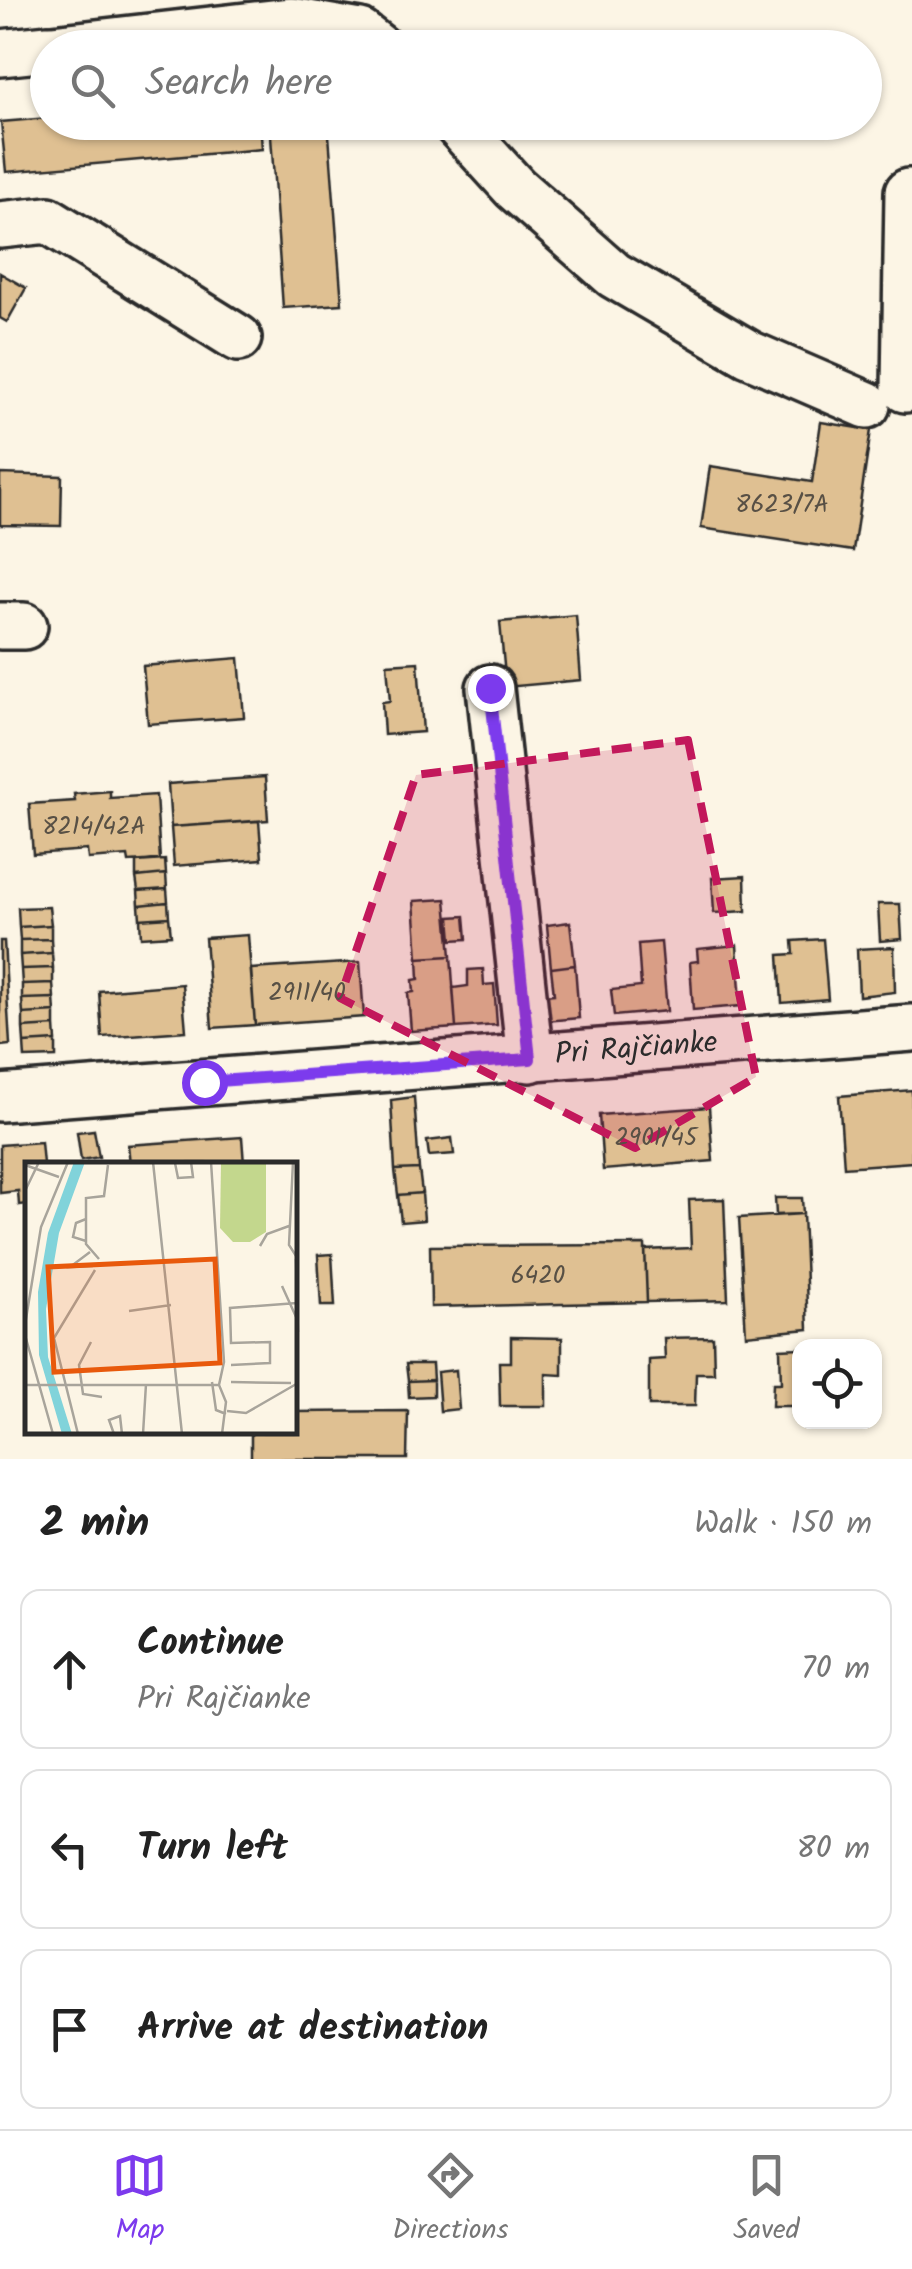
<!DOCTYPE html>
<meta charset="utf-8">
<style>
:root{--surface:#fff;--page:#f2f2f2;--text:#222;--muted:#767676;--line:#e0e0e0;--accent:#7c3aed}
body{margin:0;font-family:Kalam,sans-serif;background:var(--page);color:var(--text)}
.controls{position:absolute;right:30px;bottom:30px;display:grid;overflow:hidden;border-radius:20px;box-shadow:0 2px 8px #0004}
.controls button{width:90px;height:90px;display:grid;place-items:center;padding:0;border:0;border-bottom:2px solid var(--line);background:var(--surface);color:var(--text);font:50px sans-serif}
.stop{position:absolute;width:30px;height:30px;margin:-22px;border:8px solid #7c3aed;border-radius:50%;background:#fff}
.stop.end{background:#7c3aed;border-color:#fff;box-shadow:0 2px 10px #0008}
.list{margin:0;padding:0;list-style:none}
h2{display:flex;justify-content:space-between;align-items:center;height:130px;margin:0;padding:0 40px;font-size:42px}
h2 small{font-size:32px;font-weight:400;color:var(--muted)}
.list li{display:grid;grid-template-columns:65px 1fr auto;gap:30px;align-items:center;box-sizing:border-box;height:160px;margin:0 20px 20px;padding:0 20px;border:2px solid var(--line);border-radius:20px}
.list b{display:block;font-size:38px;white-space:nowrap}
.list p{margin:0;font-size:32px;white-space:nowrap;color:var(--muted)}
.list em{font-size:32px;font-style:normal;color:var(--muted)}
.icon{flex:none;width:55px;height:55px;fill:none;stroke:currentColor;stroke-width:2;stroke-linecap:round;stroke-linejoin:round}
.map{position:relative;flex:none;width:912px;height:1459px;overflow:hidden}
.search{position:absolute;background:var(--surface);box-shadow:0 2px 8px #0004;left:30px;right:30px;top:30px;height:110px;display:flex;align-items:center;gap:25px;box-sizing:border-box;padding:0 35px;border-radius:55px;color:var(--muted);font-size:38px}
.sheet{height:670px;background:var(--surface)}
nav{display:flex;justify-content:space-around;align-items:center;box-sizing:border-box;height:140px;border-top:2px solid var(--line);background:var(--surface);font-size:28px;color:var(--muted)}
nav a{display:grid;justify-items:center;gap:5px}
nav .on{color:var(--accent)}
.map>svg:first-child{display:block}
.building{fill:#dfc092;stroke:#2b2b2b;stroke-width:2.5}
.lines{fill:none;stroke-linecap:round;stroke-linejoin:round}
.minor-casing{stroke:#2b2b2b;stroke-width:52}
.minor{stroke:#fcf5e5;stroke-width:45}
.route{stroke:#7c3aed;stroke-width:12}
.marked{fill:#c2185b;fill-opacity:0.2;stroke:#c2185b;stroke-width:8;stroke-dasharray:20 12;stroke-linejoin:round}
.labels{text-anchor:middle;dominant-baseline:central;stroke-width:10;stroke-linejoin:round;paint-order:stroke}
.number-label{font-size:25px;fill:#585045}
.street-label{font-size:30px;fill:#2b2b2b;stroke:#fcf5e5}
.inset-road{fill:none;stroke:#a8a49b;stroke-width:2.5}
.view{fill:#e8590c;fill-opacity:0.15;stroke:#e8590c;stroke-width:5}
.inset-edge{fill:none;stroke:#2b2b2b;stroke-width:5}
</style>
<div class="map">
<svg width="912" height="1459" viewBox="0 0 912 1459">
<rect width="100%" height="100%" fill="#fcf5e5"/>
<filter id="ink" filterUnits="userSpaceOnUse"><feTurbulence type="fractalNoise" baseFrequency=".01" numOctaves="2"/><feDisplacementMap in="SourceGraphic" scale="20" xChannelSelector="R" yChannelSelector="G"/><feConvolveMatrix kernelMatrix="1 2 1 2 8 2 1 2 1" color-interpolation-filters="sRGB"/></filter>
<g filter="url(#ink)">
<path class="building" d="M 48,118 L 48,122 L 260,122 L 262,149 L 6,172 L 1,122 Z
M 270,122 L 328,122 L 342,304 L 283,308 Z
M 0,273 L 26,288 L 7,322 L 0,318 Z
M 821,422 L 871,430 L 853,551 L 701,528 L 710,466 L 812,482 Z
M 0,474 L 62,476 L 61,526 L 0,525 Z
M 576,615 L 581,680 L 506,687 L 500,622 Z
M 239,658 L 244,717 L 148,724 L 143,666 Z
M 418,662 L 423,732 L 384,735 L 382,702 L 390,701 L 387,664 Z
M 265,777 L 268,820 L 171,827 L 168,784 Z
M 110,791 L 110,798 L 156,795 L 160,860 L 129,862 L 128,856 L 88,859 L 87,850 L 33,854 L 29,804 L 75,801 L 74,794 Z
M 259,821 L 262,859 L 174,866 L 171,827 Z
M 165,860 L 166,874 L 136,877 L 136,862 Z
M 166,874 L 167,889 L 138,891 L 136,877 Z
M 745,876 L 746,911 L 714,913 L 712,878 Z
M 167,889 L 168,902 L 139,905 L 138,891 Z
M 446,899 L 451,956 L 418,958 L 414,901 Z
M 168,902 L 169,917 L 140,919 L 139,905 Z
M 878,904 L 900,904 L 902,939 L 880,941 Z
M 49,907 L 51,925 L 19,927 L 18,908 Z
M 465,916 L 467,939 L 452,940 L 450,917 Z
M 169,917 L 171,935 L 141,937 L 140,919 Z
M 570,922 L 575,965 L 551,968 L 547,925 Z
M 51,925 L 51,939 L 20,940 L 19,927 Z
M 248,935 L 255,1025 L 212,1028 L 205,938 Z
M 51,939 L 52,953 L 20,955 L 20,940 Z
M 823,939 L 828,999 L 782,1003 L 779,955 L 794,954 L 793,941 Z
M 0,941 L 4,941 L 10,1045 L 0,1046 Z
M 661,942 L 667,1011 L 614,1016 L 611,990 L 641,987 L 638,944 Z
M 737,945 L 741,1006 L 693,1010 L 690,962 L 698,961 L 697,949 Z
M 894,947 L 895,992 L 859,996 L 857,949 Z
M 52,953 L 53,968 L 21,969 L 20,955 Z
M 451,956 L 456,1028 L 411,1031 L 408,993 L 414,992 L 413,980 L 419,979 L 418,958 Z
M 360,962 L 364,1017 L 255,1025 L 251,969 Z
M 575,965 L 579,1018 L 534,1022 L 532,996 L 554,994 L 551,968 Z
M 53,968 L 53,983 L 22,984 L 21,969 Z
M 483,969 L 484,985 L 494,984 L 497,1025 L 456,1028 L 453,988 L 468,986 L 468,970 Z
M 53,983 L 54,998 L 22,999 L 22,984 Z
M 182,984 L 186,1031 L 102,1037 L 99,991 Z
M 54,998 L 55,1012 L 23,1014 L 22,999 Z
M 55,1012 L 55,1026 L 23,1028 L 23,1014 Z
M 55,1026 L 56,1041 L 24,1043 L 23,1028 Z
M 56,1041 L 56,1057 L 25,1058 L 24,1043 Z
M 912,1090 L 912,1162 L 844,1167 L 839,1096 Z
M 414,1097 L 419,1169 L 395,1170 L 391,1100 Z
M 709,1107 L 713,1161 L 603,1170 L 599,1115 Z
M 94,1130 L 99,1157 L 81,1160 L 77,1132 Z
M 242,1137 L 244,1164 L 130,1164 L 128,1145 Z
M 452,1138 L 454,1154 L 429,1156 L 427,1141 Z
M 41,1142 L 43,1164 L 28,1164 L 28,1204 L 19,1205 L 18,1191 L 0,1193 L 0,1145 Z
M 419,1169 L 422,1193 L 398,1195 L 395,1170 Z
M 422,1193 L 424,1220 L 401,1222 L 398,1195 Z
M 775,1198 L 802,1198 L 803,1214 L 776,1215 Z
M 724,1199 L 728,1300 L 647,1302 L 645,1250 L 691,1248 L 689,1200 Z
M 803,1214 L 808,1329 L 746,1335 L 739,1218 Z
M 645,1245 L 647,1302 L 431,1307 L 430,1246 Z
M 332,1254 L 335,1306 L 321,1306 L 318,1255 Z
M 511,1337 L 562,1338 L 562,1375 L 546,1374 L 546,1406 L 500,1406 L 499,1362 L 511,1362 Z
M 713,1337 L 714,1373 L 696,1373 L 695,1406 L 649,1406 L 649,1360 L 665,1359 L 664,1338 Z
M 800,1348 L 800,1406 L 772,1406 L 773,1383 L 781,1383 L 780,1349 Z
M 406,1364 L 432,1364 L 433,1380 L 408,1381 Z
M 456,1370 L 459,1409 L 440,1411 L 437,1372 Z
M 433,1380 L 433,1396 L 409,1397 L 408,1381 Z
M 408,1411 L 407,1459 L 251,1459 L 251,1432 L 295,1432 L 295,1412 Z"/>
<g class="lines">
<g class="minor-casing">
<g id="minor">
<path d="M 52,48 L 290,21 L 360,33 L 379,48"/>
<path d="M 0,53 L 48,48"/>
<path d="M 455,122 L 515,188 L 614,275 L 749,354 L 867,405"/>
<path d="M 0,225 L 48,220 L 238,338"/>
<path d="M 905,389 L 908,192 L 912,192"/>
<path d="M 0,626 L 24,626"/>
<path d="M 490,688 L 530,1059"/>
<path id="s1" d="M 0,1098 L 912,1028"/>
</g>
</g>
<use href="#minor" class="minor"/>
</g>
</g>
<g class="lines" filter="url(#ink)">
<path class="route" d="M 204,1082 L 530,1059 L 490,688"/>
</g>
<path class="marked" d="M 688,740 L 756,1077 L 635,1148 L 340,998 L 416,775 Z"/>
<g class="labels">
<g class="number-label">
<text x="782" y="505">8623/7A</text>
<text x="94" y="827">8214/42A</text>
<text x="307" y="993">2911/40</text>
<text x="656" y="1138">2901/45</text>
<text x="538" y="1276">6420</text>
</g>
<g class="street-label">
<text stroke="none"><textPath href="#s1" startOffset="638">Pri Rajčianke</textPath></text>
</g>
</g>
<g transform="translate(25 1162)">
<rect width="272" height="272" fill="#fcf5e5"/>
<path d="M 196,0 L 241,0 L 241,70 L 225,80 L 208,80 L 195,66 Z" fill="#c3d78d"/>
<path d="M 49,0 L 60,0 L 34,71 L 21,147 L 23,195 L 47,272 L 37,272 L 14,193 L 13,130 L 23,71 Z" fill="#81d3da"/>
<path class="inset-road" d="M 128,0 L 157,272M 186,0 L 199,200 L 194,223 L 201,240 L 197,272M 268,0 L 264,83 L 273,97M 150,1 L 153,16 L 168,15 L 166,0M 0,3 L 34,15M 0,29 L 14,0M 61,79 L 48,75 L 51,61 L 61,57M 235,84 L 242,72 L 264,64M 65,90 L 45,105 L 68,104M 74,97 L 61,82 L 61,36 L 79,34 L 83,3M 271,97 L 273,170M 257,124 L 272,157M 104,149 L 146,143M 0,163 L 16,65 L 43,0M 0,173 L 28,272M 66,180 L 54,203 L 58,232 L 77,235M 206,203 L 245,201 L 245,180 L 206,181 L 205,146 L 272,141M 187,220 L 191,248 L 201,252M 206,220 L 266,221M 0,223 L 194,223M 202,249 L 221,251 L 273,221M 53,272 L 29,176 L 70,108M 89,272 L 84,258 L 95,254 L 97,272M 118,272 L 121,222"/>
<path class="view" d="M 190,97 L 195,201 L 29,210 L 23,105 Z"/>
<rect width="272" height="272" class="inset-edge"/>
</g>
</svg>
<div class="controls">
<button><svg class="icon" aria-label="locate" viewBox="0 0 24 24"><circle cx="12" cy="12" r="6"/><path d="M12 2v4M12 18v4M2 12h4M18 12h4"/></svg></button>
</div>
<div class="stop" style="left:204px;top:1082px"></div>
<div class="stop end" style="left:490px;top:688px"></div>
<div class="search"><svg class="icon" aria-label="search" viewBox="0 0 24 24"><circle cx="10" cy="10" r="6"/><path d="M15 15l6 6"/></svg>Search here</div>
</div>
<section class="sheet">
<h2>2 min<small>Walk · 150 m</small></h2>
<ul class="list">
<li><svg class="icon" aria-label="ahead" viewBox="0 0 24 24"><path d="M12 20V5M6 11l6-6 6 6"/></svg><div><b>Continue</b><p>Pri Rajčianke</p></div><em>70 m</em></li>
<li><svg class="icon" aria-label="left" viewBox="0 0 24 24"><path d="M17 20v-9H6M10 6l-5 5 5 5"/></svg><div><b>Turn left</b></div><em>80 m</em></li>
<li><svg class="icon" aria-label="arrive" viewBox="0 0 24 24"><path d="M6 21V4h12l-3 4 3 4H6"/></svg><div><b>Arrive at destination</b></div></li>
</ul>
</section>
<nav>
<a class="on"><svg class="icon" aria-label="map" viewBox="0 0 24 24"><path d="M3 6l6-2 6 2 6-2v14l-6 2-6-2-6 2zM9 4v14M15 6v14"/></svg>Map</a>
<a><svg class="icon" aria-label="directions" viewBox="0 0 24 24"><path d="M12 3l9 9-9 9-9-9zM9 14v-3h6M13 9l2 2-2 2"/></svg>Directions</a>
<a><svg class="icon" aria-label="saved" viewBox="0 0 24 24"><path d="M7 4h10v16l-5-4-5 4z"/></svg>Saved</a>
</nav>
